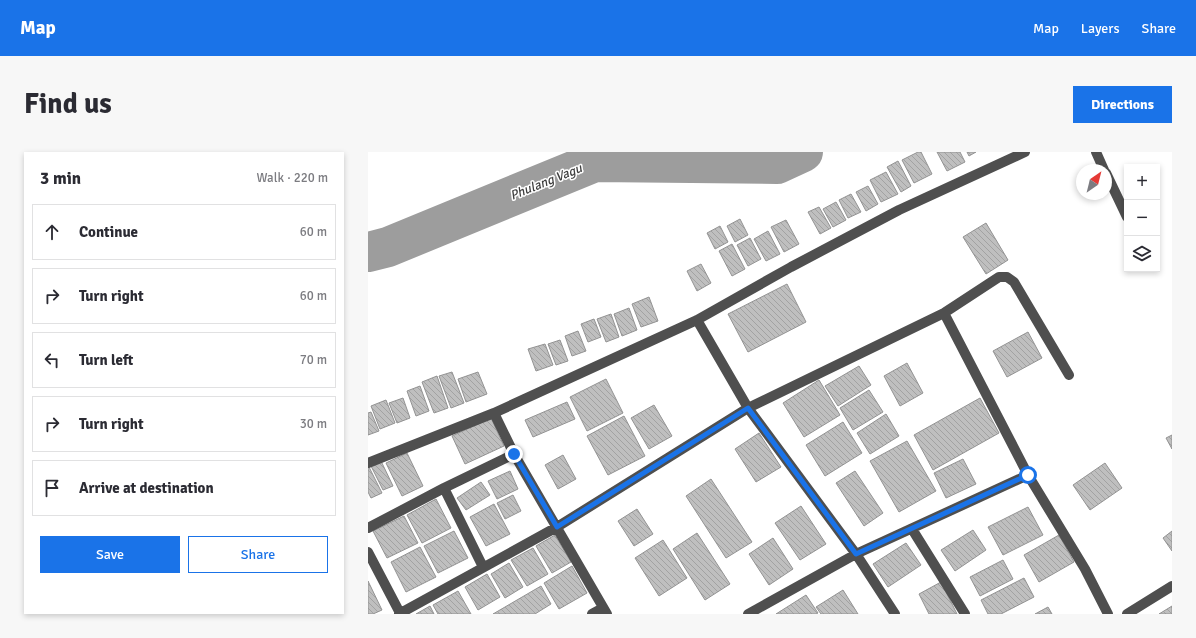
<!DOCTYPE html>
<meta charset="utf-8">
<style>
:root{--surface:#fff;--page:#f7f7f7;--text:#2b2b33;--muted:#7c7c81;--line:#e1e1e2;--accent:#1a73e8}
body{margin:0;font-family:Signika,sans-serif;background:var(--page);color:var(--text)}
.controls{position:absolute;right:12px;top:12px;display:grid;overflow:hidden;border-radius:0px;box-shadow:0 2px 6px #0003}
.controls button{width:36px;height:36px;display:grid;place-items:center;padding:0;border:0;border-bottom:1px solid var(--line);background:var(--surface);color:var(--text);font:20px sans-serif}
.compass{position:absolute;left:708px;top:12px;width:36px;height:36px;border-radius:50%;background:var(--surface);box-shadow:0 2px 6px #0003;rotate:35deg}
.stop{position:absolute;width:12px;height:12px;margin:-9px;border:3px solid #1a73e8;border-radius:50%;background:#fff}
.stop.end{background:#1a73e8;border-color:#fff;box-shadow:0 1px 4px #0008}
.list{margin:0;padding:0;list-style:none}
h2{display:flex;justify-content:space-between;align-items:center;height:52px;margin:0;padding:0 16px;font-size:17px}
h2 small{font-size:13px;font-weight:400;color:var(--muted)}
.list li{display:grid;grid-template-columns:26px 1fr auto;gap:12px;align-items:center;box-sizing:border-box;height:56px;margin:0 8px 8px;padding:0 8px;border:1px solid var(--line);border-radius:0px}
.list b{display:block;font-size:15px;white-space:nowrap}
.list em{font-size:13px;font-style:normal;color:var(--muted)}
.actions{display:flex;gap:8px;padding:12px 16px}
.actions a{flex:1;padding:9px 0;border:1px solid var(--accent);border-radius:0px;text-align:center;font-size:14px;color:var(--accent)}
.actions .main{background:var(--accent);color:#fff}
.icon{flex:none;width:22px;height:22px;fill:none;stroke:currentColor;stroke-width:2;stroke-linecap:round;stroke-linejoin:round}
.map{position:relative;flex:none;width:804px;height:462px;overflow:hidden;border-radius:0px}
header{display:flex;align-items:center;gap:24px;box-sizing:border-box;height:56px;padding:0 20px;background:var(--accent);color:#fff}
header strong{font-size:19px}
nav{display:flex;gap:22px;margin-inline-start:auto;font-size:14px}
.intro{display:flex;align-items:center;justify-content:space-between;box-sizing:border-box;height:96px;padding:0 24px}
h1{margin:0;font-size:28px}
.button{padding:10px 18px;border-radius:0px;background:var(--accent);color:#fff;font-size:14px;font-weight:700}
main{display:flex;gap:24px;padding:0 24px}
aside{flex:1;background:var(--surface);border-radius:0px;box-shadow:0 2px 6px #0003}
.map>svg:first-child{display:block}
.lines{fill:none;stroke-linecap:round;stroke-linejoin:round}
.river{stroke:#9d9d9d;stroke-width:40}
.building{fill:url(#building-back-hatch);stroke:#939393}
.minor{stroke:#4f4f4f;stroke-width:10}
.route{stroke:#1a73e8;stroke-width:5}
.labels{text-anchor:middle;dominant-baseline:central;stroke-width:3;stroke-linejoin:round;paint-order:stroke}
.water-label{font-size:13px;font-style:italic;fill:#3e3e3e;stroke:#fff}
</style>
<header>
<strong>Map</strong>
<nav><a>Map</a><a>Layers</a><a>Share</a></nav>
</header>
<div class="intro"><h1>Find us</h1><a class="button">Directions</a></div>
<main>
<aside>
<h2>3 min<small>Walk · 220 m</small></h2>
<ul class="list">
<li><svg class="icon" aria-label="ahead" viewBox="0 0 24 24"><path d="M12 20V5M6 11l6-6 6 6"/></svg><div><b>Continue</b></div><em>60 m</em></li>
<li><svg class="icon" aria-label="right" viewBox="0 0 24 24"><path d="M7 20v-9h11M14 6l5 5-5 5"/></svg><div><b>Turn right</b></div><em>60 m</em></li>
<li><svg class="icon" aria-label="left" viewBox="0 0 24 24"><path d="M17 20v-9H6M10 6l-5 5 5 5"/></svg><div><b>Turn left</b></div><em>70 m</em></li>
<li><svg class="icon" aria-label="right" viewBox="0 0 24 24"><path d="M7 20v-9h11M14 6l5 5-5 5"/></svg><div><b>Turn right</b></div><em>30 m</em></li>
<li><svg class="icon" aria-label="arrive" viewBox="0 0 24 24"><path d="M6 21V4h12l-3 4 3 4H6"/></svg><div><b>Arrive at destination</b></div></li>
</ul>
<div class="actions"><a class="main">Save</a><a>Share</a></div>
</aside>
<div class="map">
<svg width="804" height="462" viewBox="0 0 804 462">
<defs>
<pattern id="building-back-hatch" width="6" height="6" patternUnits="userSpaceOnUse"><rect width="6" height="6" fill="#bfbfbf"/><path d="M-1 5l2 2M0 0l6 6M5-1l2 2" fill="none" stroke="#a2a2a2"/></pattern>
</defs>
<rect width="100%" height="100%" fill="#fff"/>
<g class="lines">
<path class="river" d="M 0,100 L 20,95 L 227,10 L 409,12 L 435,0"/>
</g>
<path class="building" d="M 550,0 L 553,0 L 564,22 L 546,31 L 534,8 Z
M 569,0 L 592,0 L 597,10 L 579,19 Z
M 599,0 L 608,0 L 601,4 Z
M 530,9 L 543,34 L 533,40 L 519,15 Z
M 518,20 L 530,42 L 513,50 L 502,28 Z
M 500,34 L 510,52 L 498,59 L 488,40 Z
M 483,42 L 493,60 L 480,66 L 471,48 Z
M 468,50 L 478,68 L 465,75 L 455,57 Z
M 451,55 L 463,76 L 452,82 L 440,60 Z
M 372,67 L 380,83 L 367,90 L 359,74 Z
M 418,68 L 431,92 L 416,100 L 403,75 Z
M 618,71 L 640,108 L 618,122 L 595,85 Z
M 352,74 L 360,90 L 347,97 L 339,81 Z
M 400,79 L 412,102 L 398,109 L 386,87 Z
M 382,86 L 393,107 L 380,114 L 369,93 Z
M 364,92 L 377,117 L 364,124 L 351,99 Z
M 333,112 L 343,131 L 329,139 L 319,119 Z
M 419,132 L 438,170 L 380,200 L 360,162 Z
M 281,145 L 290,169 L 273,175 L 264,152 Z
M 261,156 L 269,178 L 254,184 L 246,162 Z
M 243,162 L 251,185 L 238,190 L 229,167 Z
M 226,167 L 233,185 L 220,190 L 213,172 Z
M 210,179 L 218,199 L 204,204 L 197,184 Z
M 660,180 L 674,206 L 639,225 L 625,199 Z
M 192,188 L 200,209 L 188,213 L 180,192 Z
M 177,192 L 185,213 L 168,219 L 160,197 Z
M 539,211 L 555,241 L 532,254 L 516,224 Z
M 491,214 L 503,233 L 470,254 L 457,234 Z
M 84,220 L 96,251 L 83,256 L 71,224 Z
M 110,220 L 119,242 L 98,250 L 90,227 Z
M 69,224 L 80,256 L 66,261 L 54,230 Z
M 238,227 L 255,261 L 219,279 L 202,245 Z
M 451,228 L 472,263 L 436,285 L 415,251 Z
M 52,234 L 61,259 L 48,264 L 39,239 Z
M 501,238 L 515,260 L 485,278 L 472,256 Z
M 35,246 L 42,266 L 29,271 L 21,251 Z
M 612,246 L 631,281 L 565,318 L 546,283 Z
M 18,248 L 27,271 L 12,277 L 3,254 Z
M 199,250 L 207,267 L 165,285 L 157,268 Z
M 286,253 L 304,284 L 281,297 L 263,266 Z
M 3,260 L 11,279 L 0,283 L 0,261 Z
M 518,262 L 531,284 L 502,302 L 489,281 Z
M 256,264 L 277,304 L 240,323 L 219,284 Z
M 123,266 L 136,294 L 97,312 L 84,284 Z
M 475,270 L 494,301 L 457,324 L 438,293 Z
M 391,281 L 413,315 L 388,330 L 367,297 Z
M 804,283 L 804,297 L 798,286 Z
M 539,289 L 568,339 L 531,360 L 502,309 Z
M 39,301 L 55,334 L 34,344 L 18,311 Z
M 195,303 L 208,327 L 190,337 L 177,313 Z
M 595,307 L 608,332 L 578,346 L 566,321 Z
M 13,309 L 25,334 L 15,338 L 3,314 Z
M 737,311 L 754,336 L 722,358 L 705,333 Z
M 0,313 L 14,341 L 3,346 L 0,340 Z
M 142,319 L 150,337 L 129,347 L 120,329 Z
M 487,319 L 515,361 L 496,374 L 468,331 Z
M 343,327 L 384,390 L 358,406 L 318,344 Z
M 113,330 L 122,343 L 98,358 L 89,346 Z
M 145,343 L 153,359 L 137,367 L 129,351 Z
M 68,347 L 83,376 L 54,391 L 39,363 Z
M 126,352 L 142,382 L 118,394 L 102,365 Z
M 433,354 L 458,392 L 432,408 L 407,371 Z
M 660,355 L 675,383 L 635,403 L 620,375 Z
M 269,357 L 285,382 L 266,394 L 250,369 Z
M 36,364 L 50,391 L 19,406 L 5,379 Z
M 605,378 L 618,398 L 587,419 L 573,398 Z
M 86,379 L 100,406 L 70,421 L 56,394 Z
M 804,379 L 804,399 L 795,386 Z
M 329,381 L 362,432 L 337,448 L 305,397 Z
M 187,383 L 203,410 L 184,421 L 168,394 Z
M 691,383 L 706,410 L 671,430 L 656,403 Z
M 405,386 L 425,417 L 401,433 L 381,402 Z
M 295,388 L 319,426 L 291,444 L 267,406 Z
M 538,391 L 553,413 L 520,435 L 505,412 Z
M 52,395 L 68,425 L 38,440 L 23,410 Z
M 165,396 L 180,422 L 159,434 L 143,408 Z
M 635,408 L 645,427 L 612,444 L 602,425 Z
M 141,411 L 155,435 L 137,446 L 123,422 Z
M 204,414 L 219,441 L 191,457 L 176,431 Z
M 119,422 L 132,445 L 110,458 L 97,435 Z
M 656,426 L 666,445 L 633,462 L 620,462 L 613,448 Z
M 0,429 L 14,458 L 5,462 L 0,462 Z
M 573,430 L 589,462 L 561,462 L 551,442 Z
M 173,434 L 183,452 L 167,462 L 125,462 Z
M 475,438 L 490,462 L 453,462 L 448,455 Z
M 90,439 L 103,462 L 70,462 L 65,453 Z
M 438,443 L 450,461 L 448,462 L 408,462 Z
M 62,454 L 66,462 L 48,462 Z
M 804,454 L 804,462 L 791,462 Z
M 680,455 L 684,462 L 667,462 Z"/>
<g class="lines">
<path class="minor" d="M 728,0 L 736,18
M 738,21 L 759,65
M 576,161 L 660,323 L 717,417 L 740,462
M 329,168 L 380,256 L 488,402 L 660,323
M 126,261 L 146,302 L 239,462
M 0,311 L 126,261 L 329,168 L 423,115 L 531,58 L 657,0
M 76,336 L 115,415
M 0,376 L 76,336 L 146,302
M 544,377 L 597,462
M 0,400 L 32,461
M 31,462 L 189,375 L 380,256 L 576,161 L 631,125 L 639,125 L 646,130 L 701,223
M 224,462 L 235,456
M 380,462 L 488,402 L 527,462
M 759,462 L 804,434"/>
</g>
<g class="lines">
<path class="route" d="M 146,302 L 189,375 L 380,256 L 488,402 L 660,323"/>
</g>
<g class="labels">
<g class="water-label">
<text transform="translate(178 30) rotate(-22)">Phulang Vagu</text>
</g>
</g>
</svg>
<div class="controls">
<button>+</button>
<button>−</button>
<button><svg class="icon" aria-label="layers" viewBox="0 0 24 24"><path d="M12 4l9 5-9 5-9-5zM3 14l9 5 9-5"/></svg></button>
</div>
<svg class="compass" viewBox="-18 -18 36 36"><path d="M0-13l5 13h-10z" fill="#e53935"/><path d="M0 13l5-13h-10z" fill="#7c7c81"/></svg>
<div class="stop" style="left:660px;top:323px"></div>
<div class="stop end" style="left:146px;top:302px"></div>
</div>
</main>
